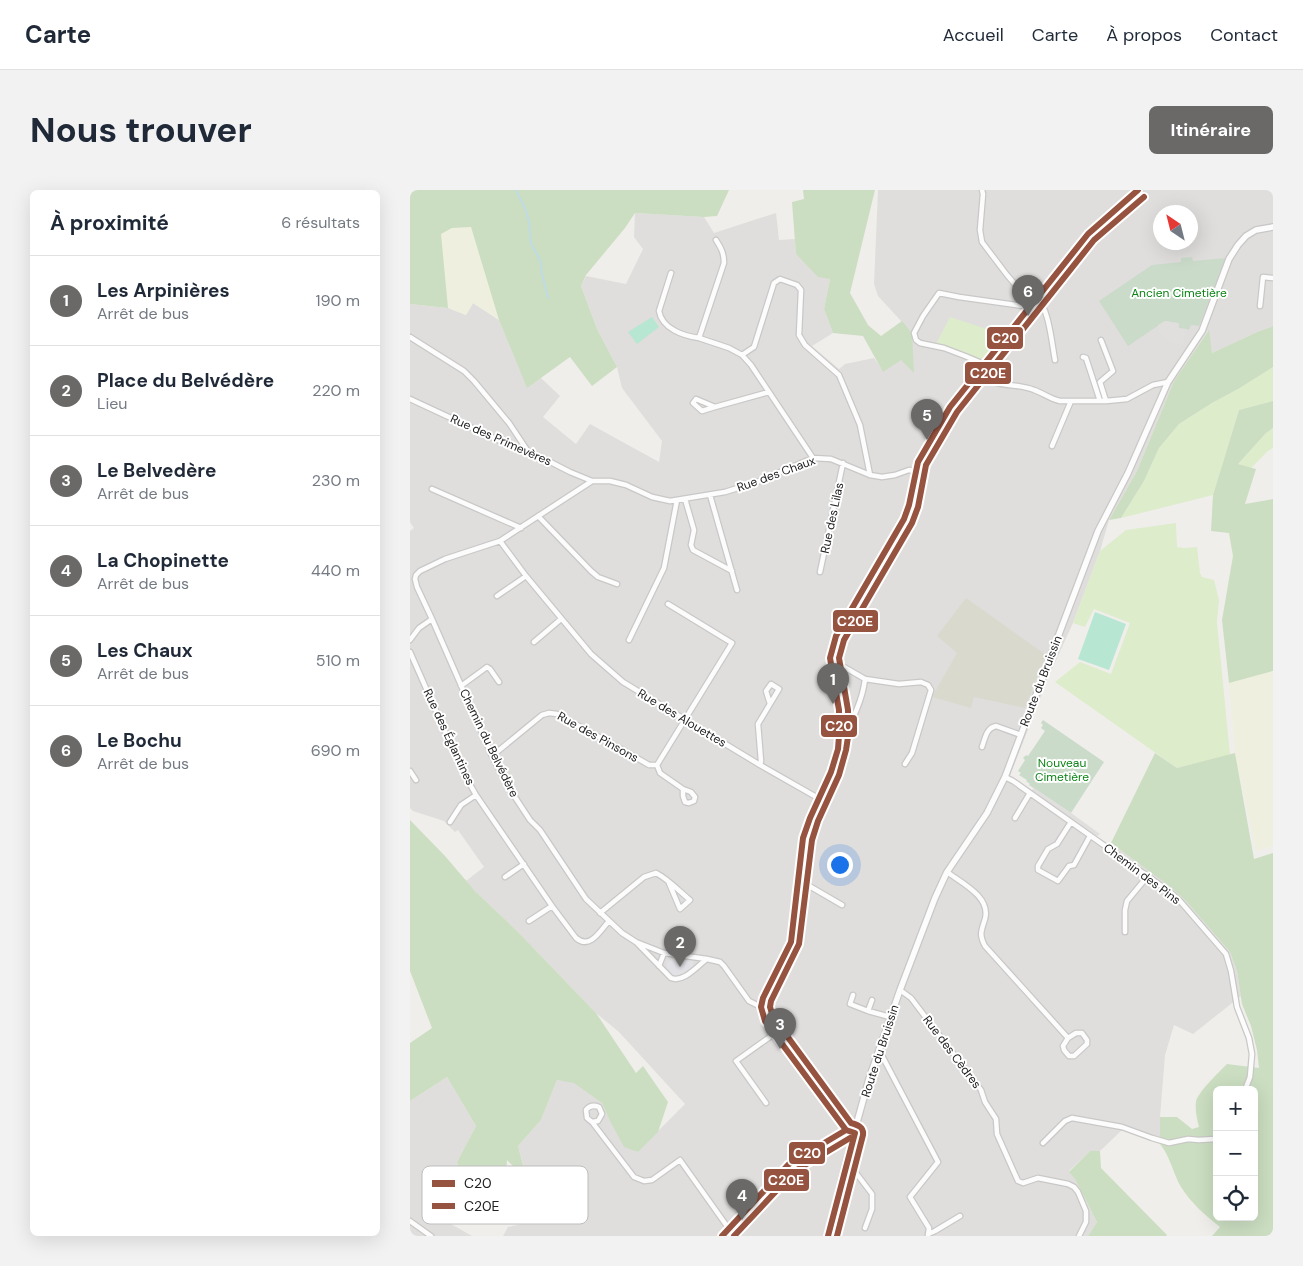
<!DOCTYPE html>
<html lang="fr">
<meta charset="utf-8">
<style>
:root{--surface:#fff;--page:#f2f2f3;--text:#1f2937;--muted:#747a83;--line:#e0e1e3;--accent:#6a6968}
body{margin:0;font-family:"DM Sans",sans-serif;background:var(--page);color:var(--text)}
.controls{position:absolute;right:15px;bottom:15px;display:grid;overflow:hidden;border-radius:8px;box-shadow:0 5px 20px #0002}
.controls button{width:45px;height:45px;display:grid;place-items:center;padding:0;border:0;border-bottom:1px solid var(--line);background:var(--surface);color:var(--text);font:25px sans-serif}
.compass{position:absolute;left:743px;top:15px;width:45px;height:45px;border-radius:50%;background:var(--surface);box-shadow:0 5px 20px #0002;rotate:325deg}
.you{position:absolute;left:429px;top:674px;width:18px;height:18px;margin:-12px;border:4px solid #fff;border-radius:50%;background:#1a73e8;box-shadow:0 0 0 8px #1a73e833}
.badge{display:grid;place-items:center;width:32px;height:32px;border-radius:50%;background:var(--accent);color:#fff;font-size:16px;font-weight:700}
.pin{position:absolute;translate:-50% -41px;filter:drop-shadow(0 1px 2px #0008)}
.pin::after{content:'';position:absolute;top:26px;width:18px;height:15px;background:inherit;clip-path:polygon(0 0,100% 0,50% 100%)}
.list{margin:0;padding:0;list-style:none}
h2{display:flex;justify-content:space-between;align-items:center;height:65px;margin:0;padding:0 20px;font-size:21px}
h2 small{font-size:16px;font-weight:400;color:var(--muted)}
.list li{display:grid;grid-template-columns:32px 1fr auto;gap:15px;align-items:center;box-sizing:border-box;height:90px;padding:0 20px;border-top:1px solid var(--line)}
.list b{display:block;font-size:19px;white-space:nowrap}
.list p{margin:0;font-size:16px;white-space:nowrap;color:var(--muted)}
.list em{font-size:16px;font-style:normal;color:var(--muted)}
.icon{flex:none;width:28px;height:28px;fill:none;stroke:currentColor;stroke-width:2;stroke-linecap:round;stroke-linejoin:round}
.map{position:relative;flex:none;width:863px;height:1046px;overflow:hidden;border-radius:8px}
header{display:flex;align-items:center;gap:30px;box-sizing:border-box;height:70px;padding:0 25px;background:var(--surface);border-bottom:1px solid var(--line)}
header strong{font-size:24px}
nav{display:flex;gap:28px;margin-inline-start:auto;font-size:18px}
.intro{display:flex;align-items:center;justify-content:space-between;box-sizing:border-box;height:120px;padding:0 30px}
h1{margin:0;font-size:35px}
.button{padding:12px 22px;border-radius:8px;background:var(--accent);color:#fff;font-size:18px;font-weight:700}
main{display:flex;gap:30px;padding:0 30px}
aside{flex:1;background:var(--surface);border-radius:8px;box-shadow:0 5px 20px #0002}
.map>svg:first-child{display:block}
.residential{fill:#dfdedc;fill-rule:evenodd}
.construction{fill:#d9d9cd}
.farmland{fill:#efefdf}
.grass{fill:#ddeccb}
.forest{fill:#cbdec1;fill-rule:evenodd}
.cemetery{fill:#cadbca}
.pitch{fill:#b7e6d2}
.parking{fill:#e0dfde}
.plaza{fill:#e2e1e5}
.lines{fill:none;stroke-linecap:round;stroke-linejoin:round}
.stream{stroke:#bfdbe3;stroke-width:2}
.minor-casing{stroke:#c9c8c7;stroke-width:7}
.tertiary-casing{stroke:#c9c8c7;stroke-width:8}
.minor{stroke:#fdfcfc;stroke-width:4.5}
.tertiary{stroke:#fdfcfc;stroke-width:5.5}
.bus-1-casing{stroke:#fff;stroke-width:10}
.bus-2-casing{stroke:#fff;stroke-width:10}
.bus-1{stroke:#965340;stroke-width:6}
.bus-2{stroke:#965340;stroke-width:6}
.labels{text-anchor:middle;dominant-baseline:central;stroke-width:4;stroke-linejoin:round;paint-order:stroke}
.park-label{font-size:12px;fill:#0c8416;stroke:#fff}
.street-label{font-size:12px;fill:#222;stroke:#fff}
.key{fill:#fff;stroke:#bdbdbd;stroke-width:1}
.key-label{font-size:14px;fill:#222}
.line-badge{stroke:#fff;stroke-width:2}
.badge-label{font-size:14px;text-anchor:middle;font-weight:bold;fill:#fff}
</style>
<header>
<strong>Carte</strong>
<nav><a>Accueil</a><a>Carte</a><a>À propos</a><a>Contact</a></nav>
</header>
<div class="intro"><h1>Nous trouver</h1><a class="button">Itinéraire</a></div>
<main>
<aside>
<h2>À proximité<small>6 résultats</small></h2>
<ul class="list">
<li><span class="badge">1</span><div><b>Les Arpinières</b><p>Arrêt de bus</p></div><em>190 m</em></li>
<li><span class="badge">2</span><div><b>Place du Belvédère</b><p>Lieu</p></div><em>220 m</em></li>
<li><span class="badge">3</span><div><b>Le Belvedère</b><p>Arrêt de bus</p></div><em>230 m</em></li>
<li><span class="badge">4</span><div><b>La Chopinette</b><p>Arrêt de bus</p></div><em>440 m</em></li>
<li><span class="badge">5</span><div><b>Les Chaux</b><p>Arrêt de bus</p></div><em>510 m</em></li>
<li><span class="badge">6</span><div><b>Le Bochu</b><p>Arrêt de bus</p></div><em>690 m</em></li>
</ul>
</aside>
<div class="map">
<svg width="863" height="1046" viewBox="0 0 863 1046">
<rect width="100%" height="100%" fill="#f0eeeb"/>
<path class="residential" d="M 468,0 L 863,0 L 863,136 L 847,142 L 802,163 L 798,141 L 764,191 L 727,281 L 699,330 L 690,361 L 663,433 L 638,488 L 598,591 L 696,661 L 701,653 L 763,698 L 775,710 L 820,762 L 827,781 L 831,806 L 783,844 L 764,835 L 755,865 L 750,927 L 750,954 L 712,940 L 690,961 L 680,961 L 659,981 L 665,989 L 687,1032 L 678,1046 L 93,1046 L 98,1037 L 129,1030 L 108,956 L 131,930 L 147,890 L 164,892 L 192,913 L 199,929 L 227,962 L 275,914 L 209,842 L 186,823 L 108,742 L 65,701 L 56,691 L 74,677 L 48,640 L 45,642 L 34,631 L 3,621 L 0,618 L 0,341 L 4,338 L 0,332 L 0,114 L 38,118 L 56,125 L 63,113 L 89,130 L 117,197 L 131,188 L 150,206 L 133,227 L 166,254 L 180,234 L 249,272 L 252,251 L 212,198 L 207,177 L 187,139 L 171,96 L 176,86 L 216,94 L 233,59 L 224,47 L 225,23 L 294,27 L 304,43 L 366,23 L 369,50 L 385,49 L 386,64 L 420,89 L 414,119 L 423,143 L 402,156 L 429,179 L 435,174 L 464,168 L 473,181 L 502,143 L 468,106 L 464,94 ZM 751,22 L 781,22 L 781,52 L 751,52 Z
M 37,887 L 66,936 L 47,972 L 56,997 L 25,1025 L 62,1046 L 0,1046 L 0,911 Z"/>
<path class="construction" d="M 556,408 L 636,465 L 615,518 L 564,507 L 561,518 L 522,507 L 547,463 L 527,446 Z"/>
<path class="farmland" d="M 61,37 L 89,130 L 63,113 L 56,125 L 38,118 L 30,44 L 42,38 Z
M 863,481 L 863,656 L 846,661 L 825,563 L 819,493 Z"/>
<path class="grass" d="M 540,127 L 592,144 L 573,169 L 568,169 L 526,154 Z
M 863,177 L 863,211 L 829,220 L 803,305 L 711,328 L 734,291 L 749,258 L 769,234 L 802,213 L 828,199 Z
M 863,238 L 863,258 L 858,261 L 841,278 L 828,274 L 856,243 Z
M 766,333 L 767,357 L 774,358 L 787,357 L 790,383 L 792,387 L 804,390 L 809,410 L 807,432 L 820,565 L 767,578 L 645,492 L 670,472 L 701,484 L 720,433 L 684,419 L 675,437 L 663,433 L 690,361 L 716,340 Z"/>
<path class="forest" d="M 0,0 L 319,0 L 307,26 L 294,27 L 225,23 L 215,38 L 176,85 L 171,96 L 187,139 L 207,177 L 182,196 L 160,167 L 117,198 L 89,130 L 61,37 L 42,38 L 31,44 L 38,118 L 0,114 Z
M 393,0 L 465,0 L 440,103 L 458,135 L 471,146 L 492,131 L 502,143 L 504,183 L 491,170 L 473,182 L 453,146 L 423,143 L 414,119 L 420,89 L 408,87 L 386,64 L 382,12 L 394,9 Z
M 863,136 L 863,177 L 828,199 L 802,213 L 769,234 L 749,258 L 734,291 L 711,328 L 699,330 L 727,281 L 764,191 L 799,140 L 802,163 L 847,142 Z
M 863,211 L 863,238 L 856,243 L 828,274 L 846,279 L 835,314 L 863,309 L 863,481 L 819,493 L 812,430 L 823,366 L 819,343 L 801,341 L 803,305 L 829,220 Z
M 745,563 L 767,578 L 825,563 L 844,669 L 863,663 L 863,1046 L 802,1046 L 810,1037 C 796,1026 781,1013 771,997 C 763,983 760,966 750,954 L 750,927 L 767,927 L 782,939 L 789,937 C 787,929 785,921 786,912 C 787,903 810,881 817,874 L 849,878 L 847,860 L 841,836 L 832,814 L 827,781 L 820,762 L 775,710 L 762,698 L 701,653 ZM 807,900 L 844,900 L 844,1027 L 807,1027 Z
M 0,630 L 35,666 L 65,701 L 108,742 L 186,823 L 226,883 L 233,876 L 258,912 L 248,942 L 228,962 L 214,957 L 199,929 L 192,913 L 164,893 L 147,890 L 131,930 L 108,956 L 117,990 L 97,970 L 93,1029 L 56,997 L 47,972 L 66,936 L 37,887 L 0,911 L 0,853 L 22,838 L 0,781 Z
M 680,961 L 690,961 L 691,978 L 757,1045 L 756,1046 L 678,1046 L 687,1032 L 665,989 L 659,982 Z"/>
<path class="cemetery" d="M 782,67 L 783,71 L 816,68 L 789,136 L 781,135 L 779,140 L 769,138 L 769,133 L 755,131 L 718,156 L 689,111 L 742,75 L 771,72 L 771,68 Z
M 633,530 L 694,572 L 661,623 L 619,595 L 620,594 L 616,591 L 617,590 L 609,585 L 611,583 L 608,581 L 615,570 L 613,568 L 616,565 L 618,566 L 635,541 L 631,538 L 633,535 L 631,533 Z"/>
<path class="pitch" d="M 242,127 L 249,137 L 227,154 L 218,142 Z
M 685,422 L 716,434 L 699,480 L 668,469 Z"/>
<path class="parking" d="M 755,131 L 767,133 L 766,138 L 777,139 L 773,154 L 761,152 L 749,143 L 747,141 L 750,139 L 748,135 Z
M 624,598 L 661,623 L 690,644 L 687,646 L 651,621 L 648,623 L 648,619 L 621,601 Z"/>
<path class="plaza" d="M 262,769 L 283,771 L 283,776 L 269,787 L 264,787 L 259,782 L 257,778 L 257,773 Z"/>
<g class="lines">
<path class="stream" d="M 106,0 L 116,20 L 119,32 L 121,54 L 130,70 L 132,84 L 138,108"/>
<g class="minor-casing">
<path id="minor" d="M 572,0 L 573,4 L 570,40 L 572,52 L 597,85 L 622,114
M 306,50 C 311,58 314,63 314,73 L 289,148 L 319,158 L 332,165 L 341,175 L 403,268
M 261,83 L 249,121 C 252,139 274,146 289,148
M 627,108 C 639,118 642,155 645,170
M 850,116 L 853,87 L 863,88
M 0,147 L 54,181 L 64,191 L 99,233 L 117,260
M 691,150 L 703,181 L 690,192 L 696,211
M 332,165 L 344,157 L 364,93 L 370,89 L 387,95 L 391,100 L 389,145 L 395,155 L 429,185 L 450,235 L 460,285
M 673,167 L 676,168 L 690,211
M 574,174 L 555,166 L 534,158 L 510,153 L 506,150 L 504,143 L 513,126 L 529,103 L 549,107 L 620,117
M 567,183 C 586,199 604,192 624,200 C 633,203 640,209 650,211 L 696,211 L 717,209 L 743,195 L 758,192
M 0,209 L 101,256 L 117,260 L 160,282 L 182,291
M 305,217 L 292,221 L 283,213 L 286,209 L 305,217 L 359,202
M 642,256 L 661,211
M 22,299 L 111,338
M 300,305 L 327,400
M 275,309 L 284,340 L 281,355 L 283,360 L 322,381
M 128,326 L 181,381 L 188,387 L 207,394
M 90,351 L 116,386 L 181,464 L 213,492 L 350,575 L 408,608
M 410,382 L 433,273
M 87,406 L 116,386
M 0,450 L 9,438 L 22,429
M 219,450 L 254,378 L 267,310
M 124,452 L 151,429
M 0,462 L 53,582 L 66,605 L 142,716 L 166,748 C 180,760 190,741 199,731
M 421,472 L 427,473 L 455,489 C 453,507 443,533 430,548
M 455,489 L 489,494 L 511,492 L 518,495 L 521,500 L 502,563 L 495,574
M 51,496 L 77,477 L 80,479 L 89,492
M 572,557 C 575,549 576,538 586,536 L 611,545
M 82,566 L 132,525 L 139,523 L 147,524 L 213,560 L 239,575 L 247,575 L 322,453 L 258,414
M 247,575 L 250,583 L 273,599 L 273,606 L 275,612 L 279,613 L 284,611 L 285,607 L 281,602 L 273,599
M 350,575 L 351,571 L 348,534 L 369,499 L 361,494 L 356,501 L 360,514
M 0,581 L 6,590
M 595,587 L 603,591 L 760,702 L 770,711 L 816,764 L 821,781 L 827,817 L 839,848 L 842,864 L 840,887 L 835,900
M 605,628 L 620,603
M 40,632 L 51,615 L 66,605
M 661,632 L 647,654 L 638,659 L 628,676 L 628,680 L 648,691 L 659,676 L 664,675 L 680,646
M 537,682 C 552,693 581,707 575,729 C 571,741 569,745 575,756 L 658,848 L 666,843 L 672,843 L 677,850 L 677,854 L 664,866 L 659,866 L 654,860 L 653,856 L 658,848
M 95,687 L 114,674
M 389,690 L 432,715
M 190,723 L 234,687 L 246,683 C 258,689 269,701 280,710 L 270,719 L 259,693
M 119,731 L 142,716
M 715,742 L 715,720 L 717,711 L 737,687
M 227,753 L 261,788 C 274,793 287,776 297,769
M 249,776 L 254,763
M 490,800 L 501,808 L 571,900 L 575,912 L 586,929 L 587,944 L 608,991 L 613,993 L 628,988 L 658,994 L 664,997 L 668,1002 L 676,1021 L 676,1032 L 669,1046
M 443,805 L 440,814 L 458,821
M 462,810 L 458,821 L 480,827
M 351,817 L 339,811 L 314,776 L 310,772 L 297,769 L 254,763 L 226,752 L 212,743 L 176,709 L 130,640 L 120,630 L 101,601 L 82,566 L 22,429 L 7,397 L 5,389 L 6,385 L 10,381 L 35,369 L 90,351 L 182,291 L 200,291 L 216,295 L 242,307 L 260,311 L 315,302 L 347,292 L 403,268 L 421,269 L 460,285 L 472,287 L 485,285 L 499,280 L 505,281
M 469,860 L 528,972 L 500,1007 L 519,1038 L 518,1046
M 356,913 L 326,871 L 364,844
M 182,932 L 188,931 L 192,924 L 189,917 C 184,915 180,915 176,920 L 177,928 L 182,932 L 224,987 L 234,991 L 242,990 L 270,970 L 319,1039
M 445,943 L 436,940 L 355,831 L 351,817 L 353,808 L 381,752 L 393,648 C 400,620 416,598 424,572 C 436,538 427,503 420,468 L 421,461 L 426,446 L 494,329 L 499,315 L 508,272 L 540,217 L 678,44 L 693,30 L 728,0
M 633,953 L 655,931 L 662,928 L 712,937 L 742,948 L 759,953 L 778,949 L 789,950 L 805,949 L 807,947
M 436,972 L 440,975 L 462,1004 L 462,1019 L 455,1038
M 0,1031 L 21,1046
M 518,1044 L 525,1041 L 550,1026
M 312,1046 L 379,974 L 436,940"/>
</g>
<g class="tertiary-casing">
<path id="tertiary" d="M 418,1046 L 436,972 L 459,889 L 490,800 L 525,708 L 537,682 L 577,623 L 595,587 L 688,341 L 718,283 L 758,192 L 792,141 L 819,69 L 828,55 L 836,46 L 846,40 L 863,37"/>
</g>
<use href="#minor" class="minor"/>
<use href="#tertiary" class="tertiary"/>
<g class="bus-1-casing">
<path id="bus-1" d="M 312,1046 L 379,974 L 436,940
M 418,1046 L 445,943 L 436,940 L 355,831 L 351,817 L 353,808 L 381,752 L 393,648 L 400,628 L 421,582 L 428,559 L 429,546 L 429,520 L 420,468 L 426,446 L 494,329 L 499,315 L 508,272 L 540,217 L 678,44 L 728,0"/>
</g>
<g class="bus-2-casing">
<path id="bus-2" d="M 324,1046 L 385,981 L 440,948
M 427,1046 L 453,945 C 454,937 448,935 441,933 L 363,827 L 360,817 L 361,811 L 389,754 L 402,650 L 408,631 L 429,585 L 436,560 L 438,547 L 438,520 L 429,468 L 434,450 L 502,333 L 508,317 L 516,275 L 547,222 L 684,50 L 734,7"/>
</g>
<use href="#bus-1" class="bus-1"/>
<use href="#bus-2" class="bus-2"/>
</g>
<g class="labels">
<g class="park-label">
<text x="769" y="103">Ancien Cimetière</text>
<text x="652" y="573">Nouveau<tspan x="652" dy="14">Cimetière</tspan></text>
</g>
<g class="street-label">
<text transform="translate(91 250) rotate(24)">Rue des Primevères</text>
<text transform="translate(366 284) rotate(-20)">Rue des Chaux</text>
<text transform="translate(422 328) rotate(-78)">Rue des Lilas</text>
<text transform="translate(631 491) rotate(-69)">Route du Bruissin</text>
<text transform="translate(272 528) rotate(31)">Rue des Alouettes</text>
<text transform="translate(39 547) rotate(65)">Rue des Églantines</text>
<text transform="translate(188 547) rotate(29)">Rue des Pinsons</text>
<text transform="translate(79 553) rotate(64)">Chemin du Belvédère</text>
<text transform="translate(732 684) rotate(37)">Chemin des Pins</text>
<text transform="translate(470 861) rotate(-72)">Route du Bruissin</text>
<text transform="translate(542 862) rotate(53)">Rue des Cèdres</text>
</g>
</g>
<rect x="12" y="976" width="166" height="58" rx="8" class="key"/>
<rect x="22" y="990" width="23" height="7" fill="#965340"/>
<rect x="22" y="1013" width="23" height="6" fill="#965340"/>
<g class="key-label">
<text x="54" y="998">C20</text>
<text x="54" y="1021">C20E</text>
</g>
<g class="line-badge">
<rect x="576" y="136" width="38" height="24" rx="5" fill="#965340"/>
<rect x="554" y="171" width="48" height="24" rx="5" fill="#965340"/>
<rect x="422" y="419" width="47" height="24" rx="5" fill="#965340"/>
<rect x="410" y="524" width="38" height="24" rx="5" fill="#965340"/>
<rect x="378" y="951" width="38" height="24" rx="5" fill="#965340"/>
<rect x="353" y="978" width="47" height="24" rx="5" fill="#965340"/>
</g>
<g class="badge-label">
<text x="595" y="153">C20</text>
<text x="578" y="188">C20E</text>
<text x="445" y="436">C20E</text>
<text x="429" y="541">C20</text>
<text x="397" y="968">C20</text>
<text x="376" y="995">C20E</text>
</g>
</svg>
<div class="controls">
<button>+</button>
<button>−</button>
<button><svg class="icon" aria-label="locate" viewBox="0 0 24 24"><circle cx="12" cy="12" r="6"/><path d="M12 2v4M12 18v4M2 12h4M18 12h4"/></svg></button>
</div>
<svg class="compass" viewBox="-18 -18 36 36"><path d="M0-13l5 13h-10z" fill="#e53935"/><path d="M0 13l5-13h-10z" fill="#747a83"/></svg>
<div class="you"></div>
<div class="pin badge" style="left:423px;top:514px">1</div>
<div class="pin badge" style="left:270px;top:777px">2</div>
<div class="pin badge" style="left:370px;top:859px">3</div>
<div class="pin badge" style="left:332px;top:1030px">4</div>
<div class="pin badge" style="left:517px;top:250px">5</div>
<div class="pin badge" style="left:618px;top:126px">6</div>
</div>
</main>
